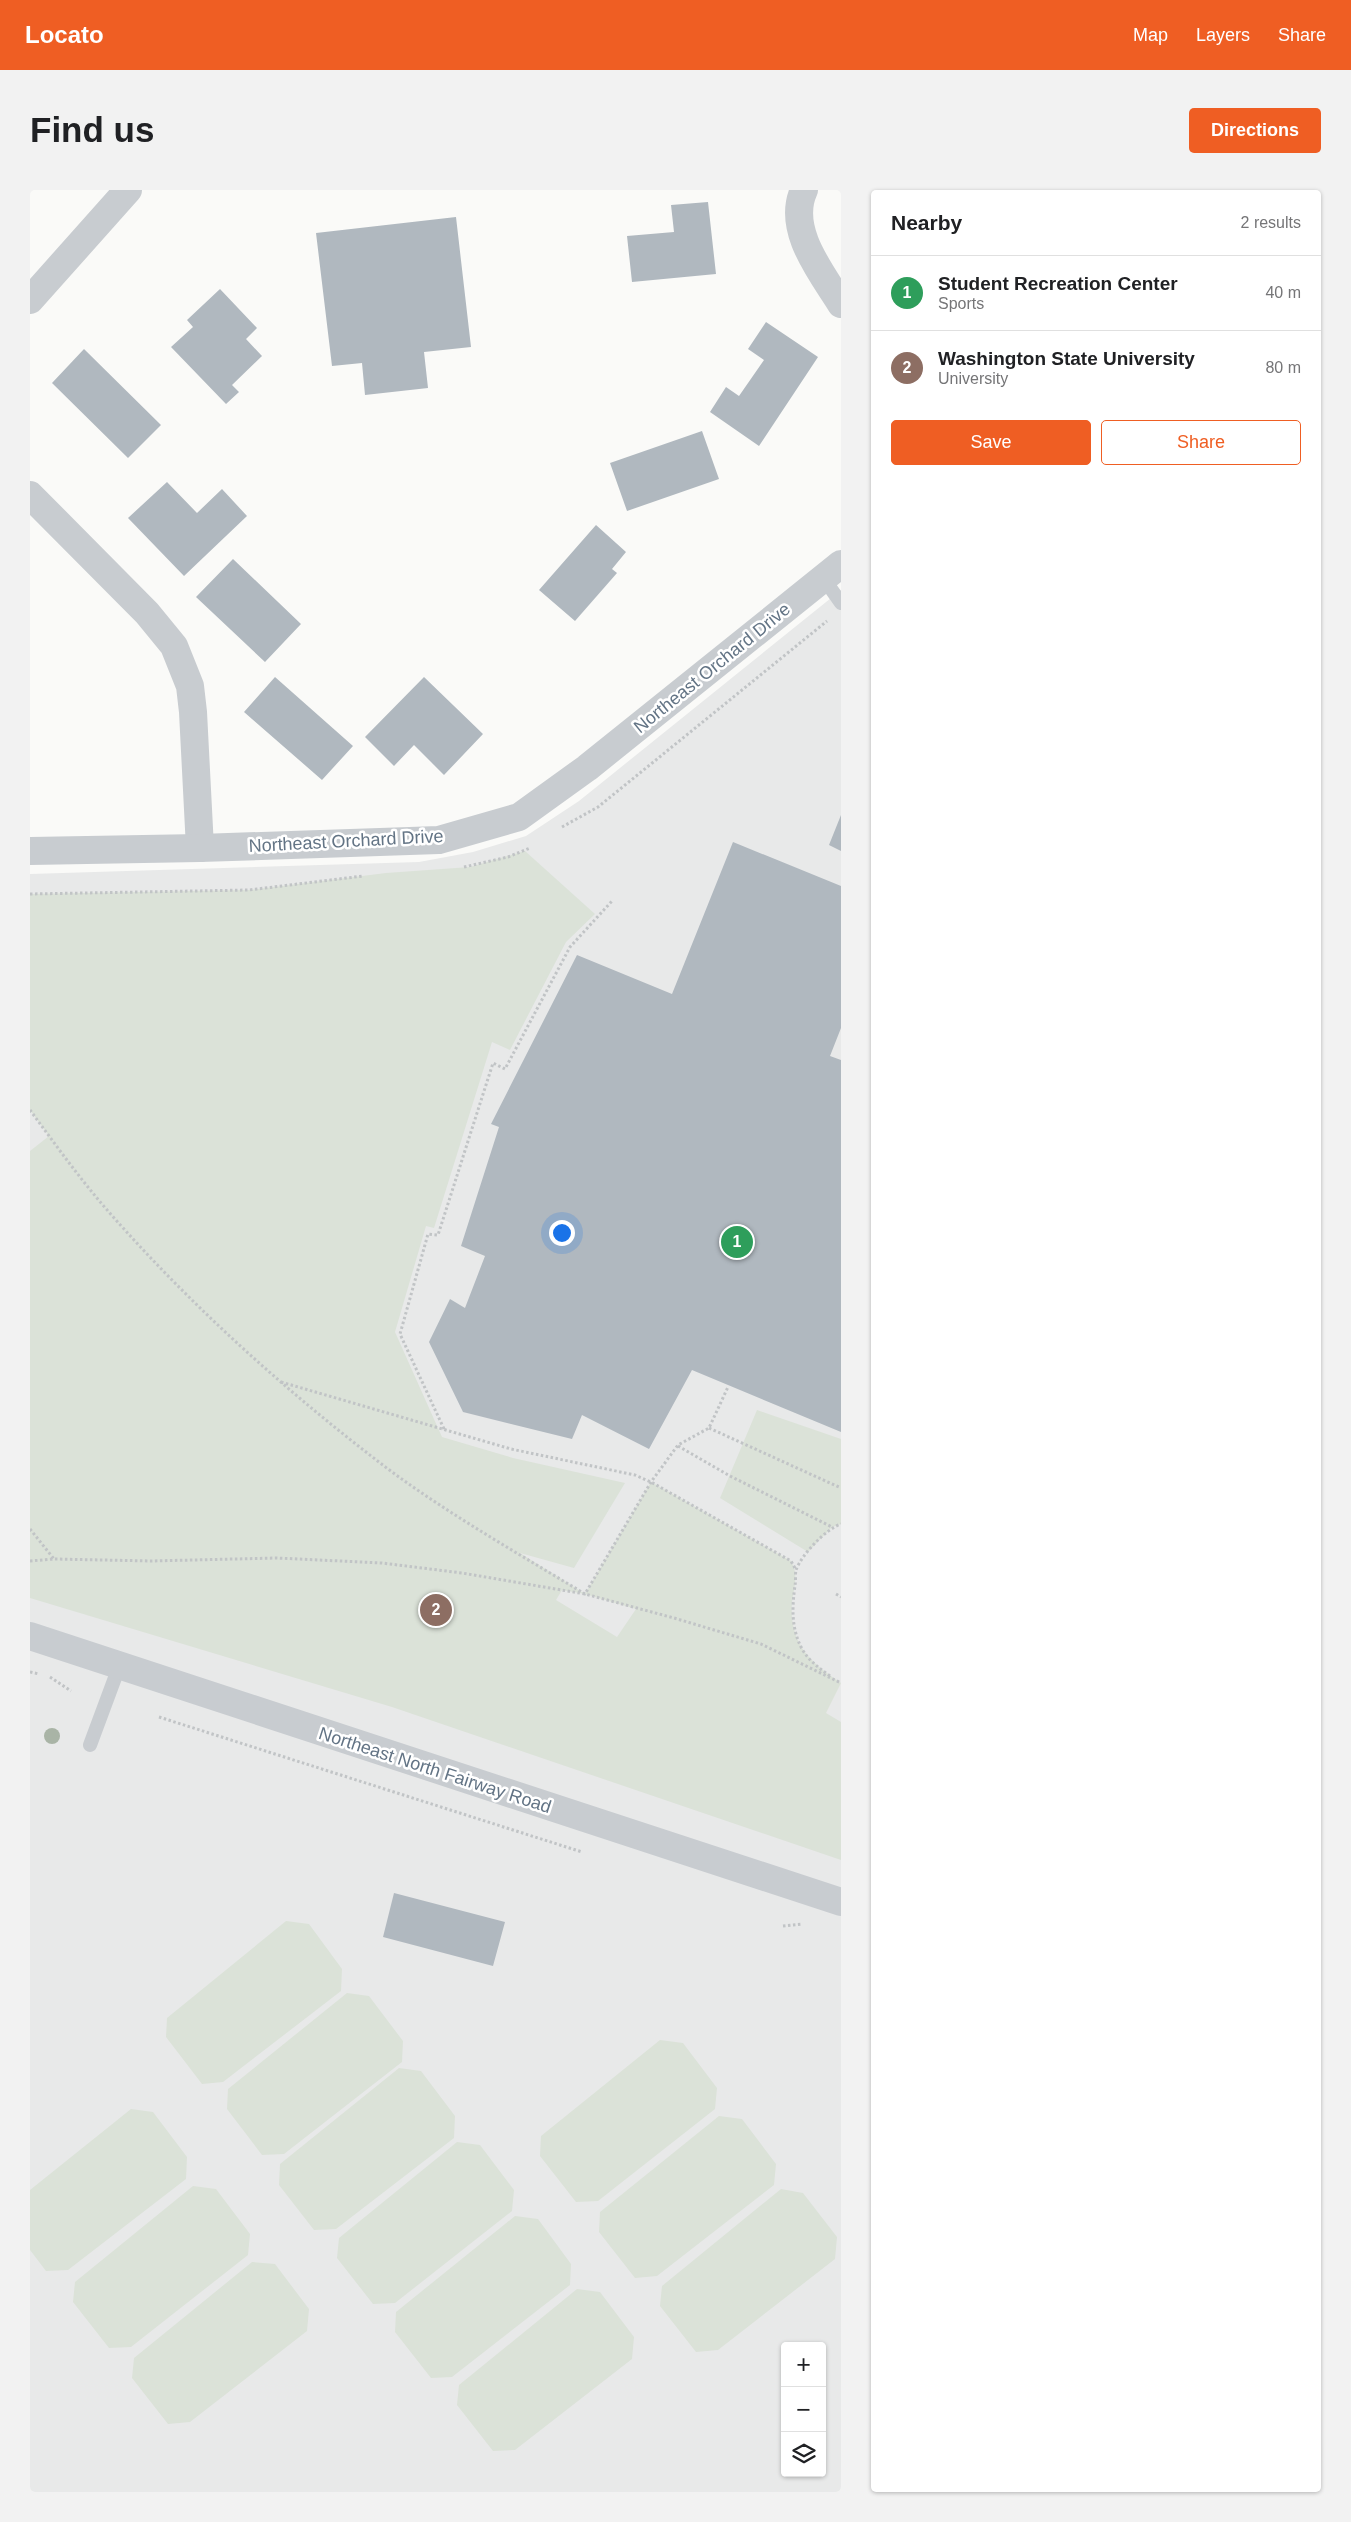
<!DOCTYPE html>
<meta charset="utf-8">
<style>
:root{--surface:#fff;--page:#f2f2f2;--text:#202124;--muted:#757577;--line:#e0e0e0;--accent:#ef5e23}
body{margin:0;font-family:Arial,sans-serif;background:var(--page);color:var(--text)}
.controls{position:absolute;right:15px;bottom:15px;display:grid;overflow:hidden;border-radius:5px;box-shadow:0 1px 4px #0004}
.controls button{width:45px;height:45px;display:grid;place-items:center;padding:0;border:0;border-bottom:1px solid var(--line);background:var(--surface);color:var(--text);font:25px sans-serif}
.you{position:absolute;left:531px;top:1042px;width:18px;height:18px;margin:-12px;border:4px solid #fff;border-radius:50%;background:#1a73e8;box-shadow:0 0 0 8px #1a73e833}
.badge{display:grid;place-items:center;width:32px;height:32px;border-radius:50%;background:var(--accent);color:#fff;font-size:16px;font-weight:700}
.pin{position:absolute;translate:-50% -50%;border:2px solid #fff;box-shadow:0 1px 5px #0006}
.list{margin:0;padding:0;list-style:none}
h2{display:flex;justify-content:space-between;align-items:center;height:65px;margin:0;padding:0 20px;font-size:21px}
h2 small{font-size:16px;font-weight:400;color:var(--muted)}
.list li{display:grid;grid-template-columns:32px 1fr auto;gap:15px;align-items:center;box-sizing:border-box;height:75px;padding:0 20px;border-top:1px solid var(--line)}
.list b{display:block;font-size:19px;white-space:nowrap}
.list p{margin:0;font-size:16px;white-space:nowrap;color:var(--muted)}
.list em{font-size:16px;font-style:normal;color:var(--muted)}
.actions{display:flex;gap:10px;padding:15px 20px}
.actions a{flex:1;padding:11px 0;border:1px solid var(--accent);border-radius:5px;text-align:center;font-size:18px;color:var(--accent)}
.actions .main{background:var(--accent);color:#fff}
.icon{flex:none;width:28px;height:28px;fill:none;stroke:currentColor;stroke-width:2;stroke-linecap:round;stroke-linejoin:round}
.map{position:relative;flex:none;width:811px;height:2302px;overflow:hidden;border-radius:5px}
header{display:flex;align-items:center;gap:30px;box-sizing:border-box;height:70px;padding:0 25px;background:var(--accent);color:#fff}
header strong{font-size:24px}
nav{display:flex;gap:28px;margin-inline-start:auto;font-size:18px}
.intro{display:flex;align-items:center;justify-content:space-between;box-sizing:border-box;height:120px;padding:0 30px}
h1{margin:0;font-size:35px}
.button{padding:12px 22px;border-radius:5px;background:var(--accent);color:#fff;font-size:18px;font-weight:700}
main{display:flex;gap:30px;padding:0 30px}
aside{flex:1;background:var(--surface);border-radius:5px;box-shadow:0 1px 4px #0004}
.map>svg:first-child{display:block}
.built{fill:#e8e9e9;fill-rule:evenodd}
.green{fill:#dbe2d8;fill-rule:evenodd}
.building{fill:#b0b8bf}
.lines{fill:none;stroke-linecap:round;stroke-linejoin:round}
.path{stroke:#c1c4c6;stroke-width:3;stroke-dasharray:2.5 2.5;stroke-linecap:butt}
.service{stroke:#c8ccd0;stroke-width:14}
.minor{stroke:#c8ccd0;stroke-width:28}
.tertiary{stroke:#c8ccd0;stroke-width:28}
.tree{fill:#a9b4a6}
.labels{text-anchor:middle;dominant-baseline:central;stroke-width:5;stroke-linejoin:round;paint-order:stroke}
.street-label{font-size:18px;fill:#637485;stroke:#fff}
</style>
<header>
<strong>Locato</strong>
<nav><a>Map</a><a>Layers</a><a>Share</a></nav>
</header>
<div class="intro"><h1>Find us</h1><a class="button">Directions</a></div>
<main>
<div class="map">
<svg width="811" height="2302" viewBox="0 0 811 2302">
<rect width="100%" height="100%" fill="#fafaf8"/>
<path class="built" d="M 811,400 L 811,2302 L 0,2302 L 0,684 L 389,672 L 443,662 L 496,646 L 549,611 ZM 755,2156 L 792,2156 L 792,2283 L 755,2283 Z"/>
<path class="green" d="M 495,661 L 565,724 L 536,752 L 480,860 L 462,852 L 404,1038 L 396,1036 L 365,1142 L 412,1247 L 483,1268 L 595,1293 L 544,1378 L 490,1363 L 555,1404 L 621,1292 L 761,1371 C 769,1385 764,1397 762,1412 C 759,1454 780,1472 811,1493 L 796,1523 L 811,1532 L 811,1670 L 362,1517 L 0,1408 L 0,961 L 19,946 L 0,920 L 0,704 L 219,700 L 356,683 L 440,677 ZM 532,1400 L 555,1404 L 606,1419 L 587,1447 L 526,1410 Z
M 727,1220 L 811,1249 L 811,1334 L 802,1337 L 778,1362 L 690,1308 Z
M 256,1731 L 279,1734 L 312,1779 L 311,1801 L 193,1892 L 172,1894 L 136,1847 L 137,1828 Z
M 317,1803 L 339,1806 L 373,1851 L 372,1872 L 254,1964 L 232,1965 L 197,1919 L 198,1899 Z
M 630,1850 L 653,1853 L 687,1898 L 685,1919 L 568,2011 L 546,2012 L 510,1966 L 511,1946 Z
M 369,1878 L 391,1881 L 425,1926 L 424,1948 L 306,2039 L 284,2040 L 249,1995 L 250,1974 Z
M 101,1919 L 123,1922 L 157,1967 L 156,1989 L 38,2080 L 16,2081 L 0,2060 L 0,2000 Z
M 689,1926 L 712,1929 L 746,1974 L 744,1995 L 627,2086 L 605,2088 L 569,2042 L 570,2022 Z
M 427,1952 L 450,1955 L 484,2000 L 482,2021 L 365,2113 L 343,2114 L 307,2068 L 309,2048 Z
M 163,1996 L 186,1999 L 220,2044 L 218,2065 L 101,2157 L 79,2158 L 43,2112 L 45,2092 Z
M 751,1999 L 773,2003 L 807,2047 L 805,2069 L 688,2160 L 666,2162 L 630,2116 L 632,2096 Z
M 485,2026 L 508,2029 L 541,2074 L 540,2095 L 422,2187 L 401,2188 L 365,2142 L 366,2122 Z
M 222,2072 L 245,2074 L 279,2119 L 277,2141 L 160,2232 L 138,2234 L 102,2188 L 104,2168 Z
M 547,2099 L 570,2102 L 604,2147 L 602,2169 L 485,2260 L 463,2261 L 427,2215 L 429,2195 Z"/>
<path class="building" d="M 678,12 L 686,84 L 602,92 L 597,46 L 644,42 L 641,15 Z
M 426,27 L 441,157 L 394,162 L 398,198 L 335,205 L 332,173 L 302,176 L 286,43 Z
M 190,99 L 227,138 L 216,149 L 232,166 L 202,195 L 209,202 L 196,214 L 141,157 L 163,137 L 157,130 Z
M 736,132 L 788,167 L 729,256 L 680,222 L 696,197 L 709,206 L 734,170 L 718,159 Z
M 54,159 L 131,235 L 98,268 L 22,193 Z
M 672,241 L 689,289 L 597,321 L 580,273 Z
M 137,292 L 167,323 L 192,299 L 217,326 L 154,386 L 98,328 Z
M 566,335 L 596,362 L 582,379 L 587,383 L 545,431 L 509,400 Z
M 203,369 L 271,434 L 235,472 L 166,407 Z
M 245,487 L 323,556 L 292,590 L 214,522 Z
M 394,487 L 453,544 L 414,585 L 384,555 L 364,576 L 335,547 Z
M 811,625 L 811,661 L 799,655 Z
M 703,652 L 811,696 L 811,838 L 800,866 L 811,870 L 811,1242 L 662,1180 L 619,1259 L 552,1225 L 542,1249 L 433,1222 L 399,1152 L 420,1109 L 435,1118 L 455,1066 L 431,1056 L 469,937 L 461,934 L 547,765 L 642,804 Z
M 364,1703 L 475,1732 L 463,1776 L 353,1747 Z"/>
<g class="lines">
<path class="path" d="M 532,637 L 568,617 L 797,431
M 434,677 L 478,667 L 500,658
M 0,704 L 219,700 L 333,686
M 0,920 C 25,954 50,989 78,1021 C 162,1117 257,1202 358,1279 C 420,1325 489,1364 555,1404 L 621,1292 L 648,1255 L 679,1238 L 698,1197
M 251,1192 L 481,1259 L 605,1285 L 621,1292 L 761,1371 L 766,1380
M 679,1238 L 811,1298
M 414,1239 L 370,1144 L 398,1044 L 408,1045 L 463,873 L 475,879 L 540,757 L 582,711
M 648,1256 L 700,1286 L 802,1337
M 0,1339 L 24,1369
M 0,1371 L 24,1369 L 121,1371 L 247,1368 L 352,1373 L 432,1383 L 555,1404 L 644,1428 L 731,1454 L 811,1493
M 806,1404 L 811,1407
M 0,1482 L 9,1484
M 800,1486 C 789,1478 779,1471 772,1459 C 761,1438 762,1418 765,1395 C 766,1391 765,1384 766,1380 C 772,1364 796,1339 811,1334
M 20,1487 L 41,1501
M 129,1527 L 552,1662
M 753,1736 L 772,1734"/>
<path class="service" d="M 794,389 L 811,413
M 60,1555 L 89,1477"/>
<path class="minor" d="M 774,0 C 756,39 791,82 811,114
M 0,110 L 98,0
M 0,305 L 117,423 L 144,456 L 160,496 L 163,522 L 170,658"/>
<path class="tertiary" d="M 0,661 L 170,658 L 409,650 L 489,627 L 557,578 L 811,374
M 0,1446 L 811,1712"/>
</g>
<circle class="tree" cx="22" cy="1546" r="8"/>
<g class="labels">
<g class="street-label">
<text transform="translate(682 478) rotate(-39)">Northeast Orchard Drive</text>
<text transform="translate(316 651) rotate(-3)">Northeast Orchard Drive</text>
<text transform="translate(405 1580) rotate(18)">Northeast North Fairway Road</text>
</g>
</g>
</svg>
<div class="controls">
<button>+</button>
<button>−</button>
<button><svg class="icon" aria-label="layers" viewBox="0 0 24 24"><path d="M12 4l9 5-9 5-9-5zM3 14l9 5 9-5"/></svg></button>
</div>
<div class="you"></div>
<div class="pin badge" style="left:707px;top:1052px;background:#2e9e5b">1</div>
<div class="pin badge" style="left:406px;top:1420px;background:#8d6e63">2</div>
</div>
<aside>
<h2>Nearby<small>2 results</small></h2>
<ul class="list">
<li><span class="badge" style="background:#2e9e5b">1</span><div><b>Student Recreation Center</b><p>Sports</p></div><em>40 m</em></li>
<li><span class="badge" style="background:#8d6e63">2</span><div><b>Washington State University</b><p>University</p></div><em>80 m</em></li>
</ul>
<div class="actions"><a class="main">Save</a><a>Share</a></div>
</aside>
</main>
